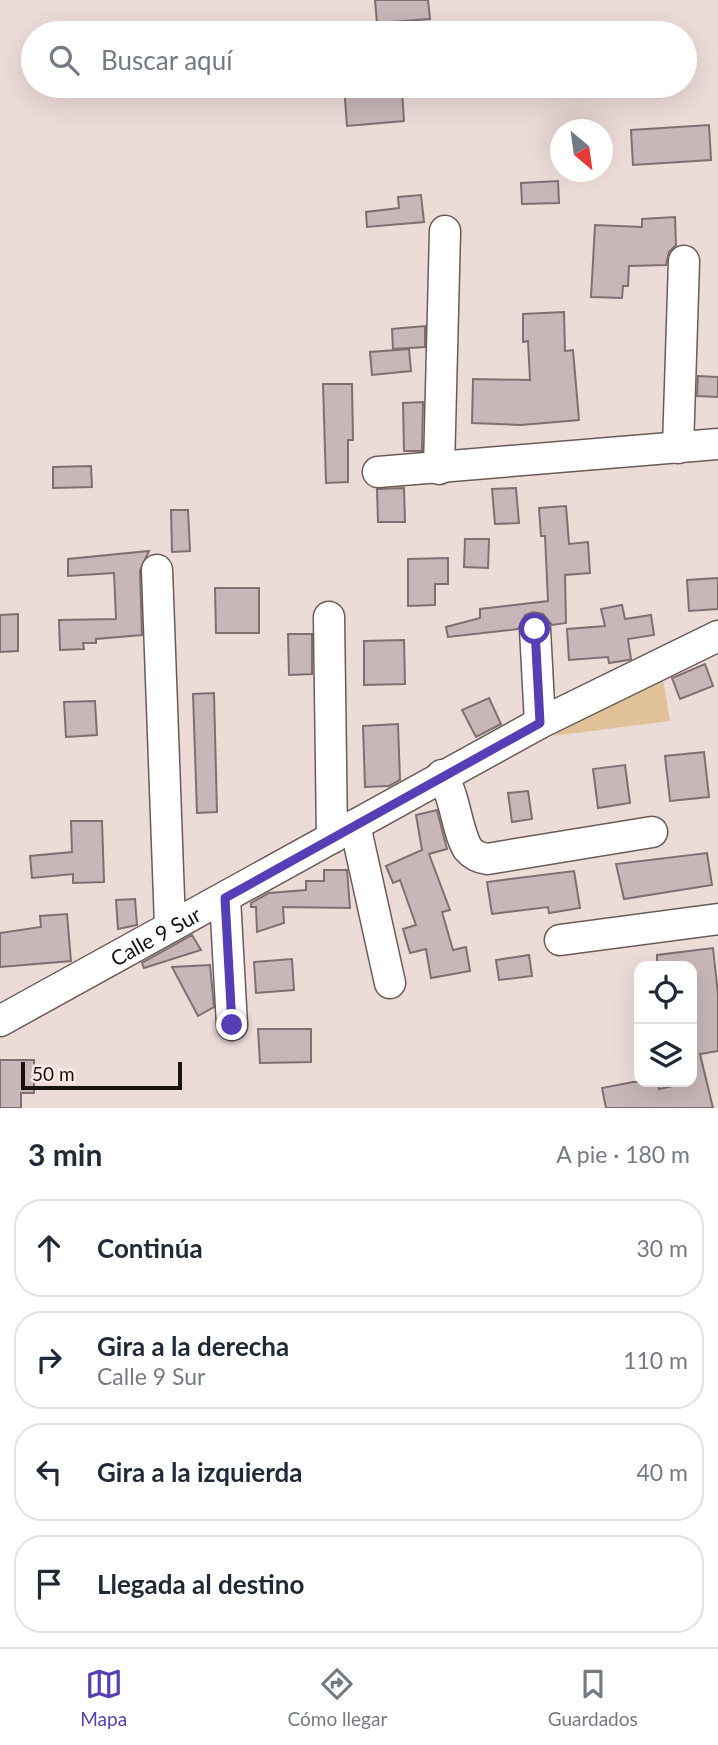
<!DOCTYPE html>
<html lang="es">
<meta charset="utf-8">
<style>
:root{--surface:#fff;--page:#f6f6f7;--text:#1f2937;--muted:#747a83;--line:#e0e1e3;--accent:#563fb6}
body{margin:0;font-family:Lato,sans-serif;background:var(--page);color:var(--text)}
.controls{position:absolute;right:21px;bottom:21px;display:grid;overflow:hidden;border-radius:14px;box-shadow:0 7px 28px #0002}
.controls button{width:63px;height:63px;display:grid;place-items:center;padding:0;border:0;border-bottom:2px solid var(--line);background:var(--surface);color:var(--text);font:35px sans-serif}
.compass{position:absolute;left:550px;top:119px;width:63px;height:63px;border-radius:50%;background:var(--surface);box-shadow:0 7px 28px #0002;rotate:151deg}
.scale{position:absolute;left:21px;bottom:18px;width:161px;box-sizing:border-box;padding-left:7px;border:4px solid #171110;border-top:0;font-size:19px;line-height:24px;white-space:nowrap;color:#171110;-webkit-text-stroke:5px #fbe9e5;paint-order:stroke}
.stop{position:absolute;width:21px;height:21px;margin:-16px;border:5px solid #563fb6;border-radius:50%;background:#fff}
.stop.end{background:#563fb6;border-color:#fff;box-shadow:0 2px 7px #0008}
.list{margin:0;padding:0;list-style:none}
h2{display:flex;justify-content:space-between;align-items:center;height:91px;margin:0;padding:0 28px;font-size:30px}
h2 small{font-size:23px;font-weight:400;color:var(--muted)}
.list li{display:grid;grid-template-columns:46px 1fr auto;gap:21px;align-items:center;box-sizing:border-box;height:98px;margin:0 14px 14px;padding:0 14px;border:2px solid var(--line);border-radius:28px}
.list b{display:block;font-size:26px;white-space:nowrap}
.list p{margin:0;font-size:23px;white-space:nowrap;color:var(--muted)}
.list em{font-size:23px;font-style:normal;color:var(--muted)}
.icon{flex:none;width:38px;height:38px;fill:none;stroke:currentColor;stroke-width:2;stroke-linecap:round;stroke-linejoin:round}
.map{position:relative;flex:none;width:718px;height:1108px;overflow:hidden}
.search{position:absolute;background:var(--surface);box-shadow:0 7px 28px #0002;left:21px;right:21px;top:21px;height:77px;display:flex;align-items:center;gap:18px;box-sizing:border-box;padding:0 24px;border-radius:38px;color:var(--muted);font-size:26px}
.sheet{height:539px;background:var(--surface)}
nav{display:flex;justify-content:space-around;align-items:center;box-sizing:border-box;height:98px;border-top:2px solid var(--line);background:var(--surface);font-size:19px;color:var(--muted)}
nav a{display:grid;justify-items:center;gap:4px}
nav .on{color:var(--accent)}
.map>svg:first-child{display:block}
.green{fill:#e1c198}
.building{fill:#c8b6b8;stroke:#806f71;stroke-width:2}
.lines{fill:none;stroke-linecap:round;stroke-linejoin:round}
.minor-casing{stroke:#6a5b58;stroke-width:33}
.minor{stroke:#fff;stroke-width:30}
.route{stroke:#563fb6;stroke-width:9}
.labels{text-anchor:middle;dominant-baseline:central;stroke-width:5;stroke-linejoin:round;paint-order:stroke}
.street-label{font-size:21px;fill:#171110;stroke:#fbe9e5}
</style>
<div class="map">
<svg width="718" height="1108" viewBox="0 0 718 1108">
<rect width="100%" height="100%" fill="#eddbd8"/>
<path class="green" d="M 663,679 L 670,721 L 552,736 Z"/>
<path class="building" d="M 375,0 L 428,0 L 430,19 L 377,23 Z
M 344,86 L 365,86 L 366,94 L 402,91 L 404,121 L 347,126 Z
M 709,125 L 711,160 L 633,165 L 631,130 Z
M 558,181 L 559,203 L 522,204 L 521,183 Z
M 421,195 L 424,222 L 367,227 L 366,212 L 399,208 L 398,197 Z
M 675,217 L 676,245 L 669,252 L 666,265 L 629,266 L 628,286 L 623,286 L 622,298 L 591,297 L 595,225 L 642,227 L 642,219 Z
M 564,312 L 565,351 L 573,350 L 579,420 L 521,425 L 472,423 L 473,379 L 530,380 L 528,341 L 523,342 L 523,314 Z
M 425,326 L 425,347 L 393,349 L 392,329 Z
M 409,349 L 411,371 L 372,375 L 370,352 Z
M 698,376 L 718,377 L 718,397 L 697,396 Z
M 323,384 L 352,384 L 353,440 L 348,440 L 348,482 L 326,483 Z
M 423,402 L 422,451 L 404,451 L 403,403 Z
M 91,466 L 92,487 L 53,488 L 53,467 Z
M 404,488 L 405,522 L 378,522 L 377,489 Z
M 516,488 L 519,523 L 495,524 L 492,489 Z
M 566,506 L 569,544 L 588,542 L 590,573 L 565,575 L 566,623 L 552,625 L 543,614 L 533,612 L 525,615 L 518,629 L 448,637 L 446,627 L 480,618 L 480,609 L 548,601 L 545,536 L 541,536 L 539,508 Z
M 171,510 L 188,510 L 190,551 L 172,552 Z
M 465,539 L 489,539 L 488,568 L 464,567 Z
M 149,551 L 140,571 L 142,635 L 96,639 L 96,643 L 83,643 L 84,649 L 60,650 L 59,620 L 116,619 L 114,573 L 68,576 L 68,559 Z
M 448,558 L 448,584 L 435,584 L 435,605 L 408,606 L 408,559 Z
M 718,578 L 718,609 L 689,611 L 687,580 Z
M 215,588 L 259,588 L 259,633 L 216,633 Z
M 622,605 L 625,619 L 651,615 L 654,635 L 628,639 L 631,659 L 628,660 L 609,663 L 608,657 L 569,660 L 567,629 L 605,626 L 601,609 Z
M 18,614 L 18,651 L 0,652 L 0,615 Z
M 288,634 L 312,634 L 312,674 L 289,675 Z
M 404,640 L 405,684 L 364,685 L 364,641 Z
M 705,664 L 713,686 L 680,699 L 672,678 Z
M 214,693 L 217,812 L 197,813 L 193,694 Z
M 489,698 L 501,724 L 476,737 L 462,710 Z
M 95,701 L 97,735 L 66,737 L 64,702 Z
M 398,724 L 400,780 L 389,786 L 365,787 L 363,726 Z
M 704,752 L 709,797 L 670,801 L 665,756 Z
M 625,765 L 630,803 L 598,808 L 593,769 Z
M 528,791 L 532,819 L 512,822 L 508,793 Z
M 437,810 L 447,849 L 429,854 L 450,910 L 442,912 L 453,950 L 466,947 L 470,971 L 431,978 L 426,949 L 410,953 L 403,929 L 416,925 L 400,880 L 393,883 L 386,866 L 422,850 L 416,815 Z
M 71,821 L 102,821 L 104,882 L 73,883 L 73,874 L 32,878 L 30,856 L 72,852 Z
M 707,853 L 712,885 L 624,899 L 616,864 Z
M 324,870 L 347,870 L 350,908 L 283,907 L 284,923 L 257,932 L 256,907 L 251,907 L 251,903 L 269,893 L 306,890 L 306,881 L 324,881 Z
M 574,871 L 580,908 L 549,913 L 548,907 L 492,914 L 487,882 Z
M 135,899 L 137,925 L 118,929 L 116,900 Z
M 67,914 L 71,961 L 0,967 L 0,933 L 41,927 L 40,916 Z
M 192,935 L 201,950 L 144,968 L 142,963 Z
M 713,948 L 718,994 L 718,1051 L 700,1054 L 713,1108 L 606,1108 L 602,1088 L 633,1082 L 658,1082 L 659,1089 L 692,1082 L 692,966 L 657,966 L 657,955 Z
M 529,955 L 532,976 L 499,980 L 496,960 Z
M 292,959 L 294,990 L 256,993 L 254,962 Z
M 210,965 L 214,1007 L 198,1016 L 172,967 Z
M 258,1029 L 311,1029 L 311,1062 L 260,1063 Z
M 0,1060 L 34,1060 L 34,1093 L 21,1093 L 21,1108 L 0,1108 Z"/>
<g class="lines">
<g class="minor-casing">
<g id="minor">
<path d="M 678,448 L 684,261"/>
<path d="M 439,469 L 445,231"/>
<path d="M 378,472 L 718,444"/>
<path d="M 157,570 L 170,925"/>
<path d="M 329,617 L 332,838"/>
<path d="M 535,629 L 540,723"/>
<path d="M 442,775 C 456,798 457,832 468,849 C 473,855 480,858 487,859 L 652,832"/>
<path d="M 355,825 L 390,983"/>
<path d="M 225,898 L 232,1025"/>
<path d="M 560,940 L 718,919"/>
<path id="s1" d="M 0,1021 L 540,723 L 718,636"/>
</g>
</g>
<use href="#minor" class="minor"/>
</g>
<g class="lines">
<path class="route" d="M 232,1025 L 225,898 L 540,723 L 535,629"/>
</g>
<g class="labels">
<g class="street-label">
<text stroke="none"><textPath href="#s1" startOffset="177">Calle 9 Sur</textPath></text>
</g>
</g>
</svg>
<div class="controls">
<button><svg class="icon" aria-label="locate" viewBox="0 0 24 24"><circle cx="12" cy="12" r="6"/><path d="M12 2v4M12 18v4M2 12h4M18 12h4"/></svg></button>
<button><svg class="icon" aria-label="layers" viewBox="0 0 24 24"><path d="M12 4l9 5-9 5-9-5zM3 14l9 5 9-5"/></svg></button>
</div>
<svg class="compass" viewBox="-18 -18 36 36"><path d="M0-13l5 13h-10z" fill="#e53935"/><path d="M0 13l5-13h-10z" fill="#747a83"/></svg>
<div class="scale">50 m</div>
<div class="stop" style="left:535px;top:629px"></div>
<div class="stop end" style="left:232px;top:1025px"></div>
<div class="search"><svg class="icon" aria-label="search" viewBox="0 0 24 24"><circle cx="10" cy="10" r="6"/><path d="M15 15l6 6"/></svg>Buscar aquí</div>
</div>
<section class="sheet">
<h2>3 min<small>A pie · 180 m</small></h2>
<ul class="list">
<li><svg class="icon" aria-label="ahead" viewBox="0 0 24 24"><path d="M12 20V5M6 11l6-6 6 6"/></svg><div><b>Continúa</b></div><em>30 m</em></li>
<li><svg class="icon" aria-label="right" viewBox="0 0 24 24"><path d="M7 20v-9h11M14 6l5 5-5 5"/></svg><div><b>Gira a la derecha</b><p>Calle 9 Sur</p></div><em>110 m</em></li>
<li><svg class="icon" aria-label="left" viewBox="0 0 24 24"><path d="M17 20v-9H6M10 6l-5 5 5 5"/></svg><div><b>Gira a la izquierda</b></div><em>40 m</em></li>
<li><svg class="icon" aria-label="arrive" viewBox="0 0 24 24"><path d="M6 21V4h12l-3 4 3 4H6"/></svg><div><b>Llegada al destino</b></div></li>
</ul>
</section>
<nav>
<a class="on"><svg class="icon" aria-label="map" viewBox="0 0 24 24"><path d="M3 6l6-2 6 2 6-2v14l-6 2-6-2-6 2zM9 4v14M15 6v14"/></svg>Mapa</a>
<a><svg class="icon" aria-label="directions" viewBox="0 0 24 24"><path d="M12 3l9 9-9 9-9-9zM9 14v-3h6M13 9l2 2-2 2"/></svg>Cómo llegar</a>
<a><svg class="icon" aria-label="saved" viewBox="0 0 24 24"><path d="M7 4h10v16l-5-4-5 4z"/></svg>Guardados</a>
</nav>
